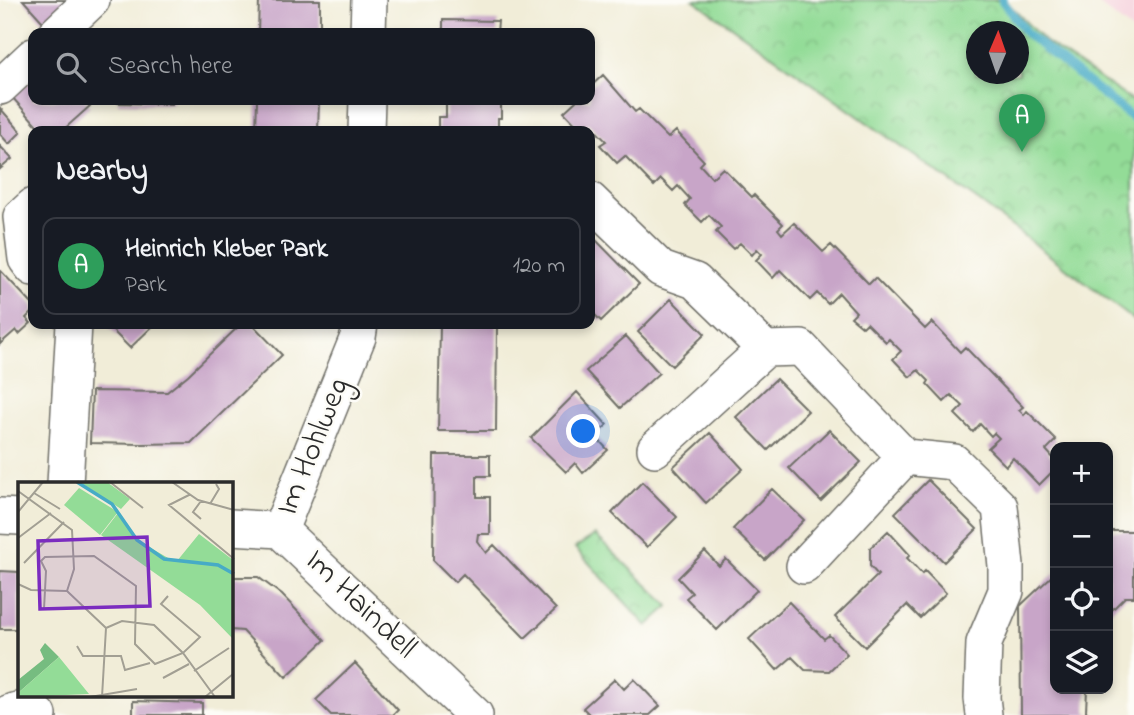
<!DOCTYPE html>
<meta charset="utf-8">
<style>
:root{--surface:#171b24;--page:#20242c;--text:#f1f3f6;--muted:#9ea1a6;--line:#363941;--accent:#c8321e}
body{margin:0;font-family:"Indie Flower",sans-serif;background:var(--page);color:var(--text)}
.controls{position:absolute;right:21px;bottom:21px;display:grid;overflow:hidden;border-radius:14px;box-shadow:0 4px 10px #0003}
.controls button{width:63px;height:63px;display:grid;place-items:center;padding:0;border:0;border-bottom:2px solid var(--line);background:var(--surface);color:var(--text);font:35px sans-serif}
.compass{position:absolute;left:966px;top:21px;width:63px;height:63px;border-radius:50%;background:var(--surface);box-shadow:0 4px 10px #0003;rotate:2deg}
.you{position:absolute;left:584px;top:432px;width:24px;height:24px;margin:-18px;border:5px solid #fff;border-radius:50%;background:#1a73e8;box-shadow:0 0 0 10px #1a73e833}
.badge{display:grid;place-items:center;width:46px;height:46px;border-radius:50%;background:var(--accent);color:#fff;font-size:23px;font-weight:700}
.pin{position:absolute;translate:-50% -58px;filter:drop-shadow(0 2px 4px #0008)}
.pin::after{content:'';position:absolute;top:37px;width:24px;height:21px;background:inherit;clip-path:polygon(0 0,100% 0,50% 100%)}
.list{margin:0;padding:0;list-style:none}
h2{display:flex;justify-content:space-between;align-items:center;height:91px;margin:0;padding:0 28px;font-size:30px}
h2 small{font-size:23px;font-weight:400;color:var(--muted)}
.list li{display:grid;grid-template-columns:46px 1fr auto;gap:21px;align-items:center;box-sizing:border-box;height:98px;margin:0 14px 14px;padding:0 14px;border:2px solid var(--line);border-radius:14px}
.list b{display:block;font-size:26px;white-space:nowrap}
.list p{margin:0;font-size:23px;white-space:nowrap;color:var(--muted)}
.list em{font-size:23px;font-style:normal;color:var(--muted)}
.icon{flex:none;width:38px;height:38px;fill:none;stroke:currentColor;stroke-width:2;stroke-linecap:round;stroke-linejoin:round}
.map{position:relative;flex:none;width:1134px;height:715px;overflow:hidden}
.search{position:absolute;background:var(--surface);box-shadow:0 4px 10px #0003;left:28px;top:28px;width:567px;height:77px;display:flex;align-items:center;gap:18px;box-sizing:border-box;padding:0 24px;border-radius:14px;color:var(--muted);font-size:26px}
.panel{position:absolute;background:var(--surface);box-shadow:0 4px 10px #0003;left:28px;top:126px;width:567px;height:203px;border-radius:14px}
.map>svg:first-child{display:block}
.built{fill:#f5cfdb}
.park{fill:url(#park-crowns);stroke:#5f8461;stroke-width:2;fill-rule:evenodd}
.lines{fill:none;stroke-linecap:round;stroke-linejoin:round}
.stream{stroke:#47abc6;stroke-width:9}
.building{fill:#c8a5c8}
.minor-casing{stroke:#706f68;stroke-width:38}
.minor{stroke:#fff;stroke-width:35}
.labels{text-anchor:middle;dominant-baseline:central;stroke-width:5;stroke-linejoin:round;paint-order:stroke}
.street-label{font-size:32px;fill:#2b2b2b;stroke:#fdfcf7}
.inset-river{fill:none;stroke:#47abc6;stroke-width:3.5}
.inset-road{fill:none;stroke:#a29f93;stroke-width:2}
.view{fill:#7b2cbf;fill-opacity:0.15;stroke:#7b2cbf;stroke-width:3.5}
.inset-edge{fill:none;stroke:#2b2b2b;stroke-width:3.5}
</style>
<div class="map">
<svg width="1134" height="715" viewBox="0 0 1134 715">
<defs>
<pattern id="park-crowns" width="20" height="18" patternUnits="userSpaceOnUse" patternTransform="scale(1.75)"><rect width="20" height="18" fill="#93dc97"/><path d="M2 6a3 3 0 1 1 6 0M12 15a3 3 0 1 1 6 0" fill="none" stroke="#7fbd82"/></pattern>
</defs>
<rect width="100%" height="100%" fill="#fdfcf7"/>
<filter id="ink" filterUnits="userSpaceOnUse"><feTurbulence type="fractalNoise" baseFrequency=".0143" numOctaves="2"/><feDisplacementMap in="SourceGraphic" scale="14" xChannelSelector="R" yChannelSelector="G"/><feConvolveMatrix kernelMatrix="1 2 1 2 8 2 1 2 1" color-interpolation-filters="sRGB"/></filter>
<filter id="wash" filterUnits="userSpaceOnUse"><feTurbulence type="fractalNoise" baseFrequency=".00686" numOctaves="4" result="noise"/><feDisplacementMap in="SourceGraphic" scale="28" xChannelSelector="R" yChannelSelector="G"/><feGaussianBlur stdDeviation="1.57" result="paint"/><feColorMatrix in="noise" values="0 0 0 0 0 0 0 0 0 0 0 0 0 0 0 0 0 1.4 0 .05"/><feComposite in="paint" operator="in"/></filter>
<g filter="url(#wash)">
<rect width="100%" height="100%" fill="#f1edd8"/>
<path class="built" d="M 1093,0 L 1134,0 L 1134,32 Z"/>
<path class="park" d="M 694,0 L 1005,0 L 1044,41 L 1134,102 L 1134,320 L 981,203 ZM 976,32 L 1018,32 L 1018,74 L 976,74 Z
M 595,535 L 669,606 L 647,626 L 575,548 Z"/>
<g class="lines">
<path class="stream" d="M 1002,0 L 1027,34 L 1134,119"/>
</g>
<g id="blocks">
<path class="building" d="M 23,0 L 68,0 L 43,22 Z
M 259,0 L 320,0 L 320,33 L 258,33 Z
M 443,20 L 498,21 L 497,33 L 443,33 Z
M 603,75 L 635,112 L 639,109 L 668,138 L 676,131 L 704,161 L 700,165 L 712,178 L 723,168 L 752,197 L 754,195 L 783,224 L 778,229 L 782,234 L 794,223 L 823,252 L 831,245 L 869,284 L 875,278 L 925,329 L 932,322 L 960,352 L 965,347 L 1023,407 L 1019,410 L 1024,415 L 1027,411 L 1056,440 L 1046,450 L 1055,460 L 1055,469 L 1039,485 L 1013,458 L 1006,466 L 988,448 L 999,438 L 994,433 L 991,436 L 980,424 L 973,432 L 955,414 L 963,406 L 951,395 L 944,402 L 927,384 L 929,381 L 918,370 L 910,377 L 893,359 L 901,351 L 889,339 L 886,342 L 867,323 L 863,327 L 851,317 L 856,312 L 839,293 L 828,304 L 817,293 L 810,300 L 780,270 L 773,278 L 756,260 L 762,254 L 757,249 L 752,255 L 740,243 L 733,249 L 716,232 L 721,227 L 709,215 L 702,222 L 685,205 L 690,199 L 678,186 L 673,191 L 661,179 L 654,186 L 625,156 L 617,163 L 600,145 L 606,141 L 588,123 L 581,130 L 564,112 L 577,100 L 590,100 L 590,87 Z
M 33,78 L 33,100 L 84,100 L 90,106 L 62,131 L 42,131 L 12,97 Z
M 118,100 L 172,100 L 172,104 L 118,103 Z
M 257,100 L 319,100 L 318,131 L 256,131 Z
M 446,100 L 501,100 L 501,118 L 498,118 L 498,131 L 438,131 L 438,117 L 446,117 Z
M 0,108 L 21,132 L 9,144 L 0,134 Z
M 0,146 L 12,159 L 0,169 Z
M 590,234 L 639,284 L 601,321 L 590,310 Z
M 0,270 L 33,305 L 33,311 L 26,318 L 31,323 L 19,334 L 16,330 L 0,344 Z
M 671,299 L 705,334 L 672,366 L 638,332 Z
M 106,324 L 155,324 L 130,348 Z
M 241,324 L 252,324 L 282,355 L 191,443 L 142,444 L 90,443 L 92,391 L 167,392 L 188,375 Z
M 440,324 L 497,324 L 496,431 L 438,431 Z
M 626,336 L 659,373 L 620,408 L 586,371 Z
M 776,379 L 808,411 L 768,450 L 736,417 Z
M 577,392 L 607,425 L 595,436 L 608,450 L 583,473 L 575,463 L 566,472 L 531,438 Z
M 829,430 L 861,462 L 821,501 L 789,468 Z
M 710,433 L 743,469 L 706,503 L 673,467 Z
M 434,455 L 490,455 L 490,476 L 477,476 L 477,497 L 490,497 L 490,534 L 478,534 L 477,541 L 486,553 L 494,545 L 556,609 L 525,638 L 463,574 L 455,582 L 433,560 Z
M 928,480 L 977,529 L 944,562 L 895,513 Z
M 642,482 L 677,517 L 647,547 L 612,513 Z
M 772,489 L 804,520 L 765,560 L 733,529 Z
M 888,531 L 910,555 L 907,558 L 922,574 L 925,571 L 946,593 L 920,618 L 907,605 L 865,647 L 835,617 L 878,575 L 870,566 L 870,548 Z
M 1108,531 L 1134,531 L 1134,597 L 1125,597 L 1108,614 Z
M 705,551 L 719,566 L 726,559 L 757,590 L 717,630 L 686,598 L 692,593 L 678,578 Z
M 0,571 L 19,572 L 19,629 L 0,629 Z
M 1055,573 L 1055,689 L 1087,689 L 1086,711 L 1090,715 L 1021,715 L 1020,606 Z
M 231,577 L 258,577 L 282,595 L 325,640 L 286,677 L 243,631 L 231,630 Z
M 789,602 L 824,639 L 829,635 L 847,654 L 829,671 L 805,670 L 792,657 L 777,670 L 749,639 Z
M 355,663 L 398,710 L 393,715 L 331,715 L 316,700 Z
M 615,679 L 624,689 L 634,679 L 660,706 L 650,715 L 590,715 L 583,708 Z
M 133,701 L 202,703 L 202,715 L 133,715 Z"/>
</g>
</g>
<g filter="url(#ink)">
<use href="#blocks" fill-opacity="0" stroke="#706f68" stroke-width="2"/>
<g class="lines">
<g class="minor-casing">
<path id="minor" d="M 57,33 L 92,0
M 368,33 L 369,0
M 0,87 L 33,56
M 366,131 L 367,100
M 590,200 L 661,269 L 695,281 L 765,349 L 801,348 L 905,457 L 954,462 L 1000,507 L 1006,566 L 1006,591 L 984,643 L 982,698 L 984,715
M 33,206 L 21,217 L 26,259 L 33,268
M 655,449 L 765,349
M 65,484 L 74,324
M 0,516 L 19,517
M 231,527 L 280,530 L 475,715
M 280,530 L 358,337 L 360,324
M 804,566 L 905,457
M 5,715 C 16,708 28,708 39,715"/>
</g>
<use href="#minor" class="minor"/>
</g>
</g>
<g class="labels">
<g class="street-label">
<text transform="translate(314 447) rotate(-68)">Im Hohlweg</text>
<text transform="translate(360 605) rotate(44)">Im Haindell</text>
</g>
</g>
<g transform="translate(18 482)">
<rect width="215" height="215" fill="#f1edd8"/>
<path d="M 62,0 L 89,0 L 112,17 L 103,27 ZM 61,6 L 100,30 L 82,53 L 46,23 Z" fill="#93dc97"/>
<path d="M 27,161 L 41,175 L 0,211 L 0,198 L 26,177 L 22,168 Z" fill="#76bc80"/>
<path d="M 100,31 L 121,59 L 150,76 L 159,79 L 181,52 L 215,78 L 215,157 L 182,123 L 83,53 ZM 41,175 L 71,212 L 2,215 L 0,211 Z" fill="#93dc97"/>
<path class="inset-river" d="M 59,0 L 94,22 L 119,58 L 146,77 L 200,83 L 216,92"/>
<path class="inset-road" d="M 92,0 L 125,26M 154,0 L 180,18 L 216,28M 0,9 L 54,48 L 56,87 L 49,109M 16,11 L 42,27M 171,13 L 151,23 L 216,77M 192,22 L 201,7 L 198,2M 0,30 L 25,0M 183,37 L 175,30 L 183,19M 0,56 L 33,31M 6,81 L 46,40M 0,102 L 13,108 L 49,109 L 88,146 L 84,215M 26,127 L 28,89 L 23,79 L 27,75 L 76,74 L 118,104 L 117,162 L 137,182 L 165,171 L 182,155 L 143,122 L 150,114M 88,146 L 104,139 L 136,143 L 165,171 L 197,215M 59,164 L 65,174 L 103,174 L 107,188 L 132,181M 176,189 L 211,166M 145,196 L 171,182M 72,215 L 119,207M 187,215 L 215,192"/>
<path class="view" d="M 129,55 L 132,124 L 22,127 L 20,59 Z"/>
<rect width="215" height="215" class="inset-edge"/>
</g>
</svg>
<div class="controls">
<button>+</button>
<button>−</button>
<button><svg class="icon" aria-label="locate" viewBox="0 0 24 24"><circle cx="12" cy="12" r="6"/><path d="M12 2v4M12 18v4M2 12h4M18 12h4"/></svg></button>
<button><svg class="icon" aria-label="layers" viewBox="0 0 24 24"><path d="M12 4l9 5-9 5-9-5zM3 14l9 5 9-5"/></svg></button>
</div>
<svg class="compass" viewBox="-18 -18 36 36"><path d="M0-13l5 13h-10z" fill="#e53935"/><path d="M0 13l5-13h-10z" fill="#9ea1a6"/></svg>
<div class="you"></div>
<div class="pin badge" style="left:1022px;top:152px;background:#2e9e5b">A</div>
<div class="search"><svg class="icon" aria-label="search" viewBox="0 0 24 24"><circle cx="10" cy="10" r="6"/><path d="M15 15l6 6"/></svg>Search here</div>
<section class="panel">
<h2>Nearby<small></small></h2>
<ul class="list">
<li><span class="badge" style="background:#2e9e5b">A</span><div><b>Heinrich Kleber Park</b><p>Park</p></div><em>120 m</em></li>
</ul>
</section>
</div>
